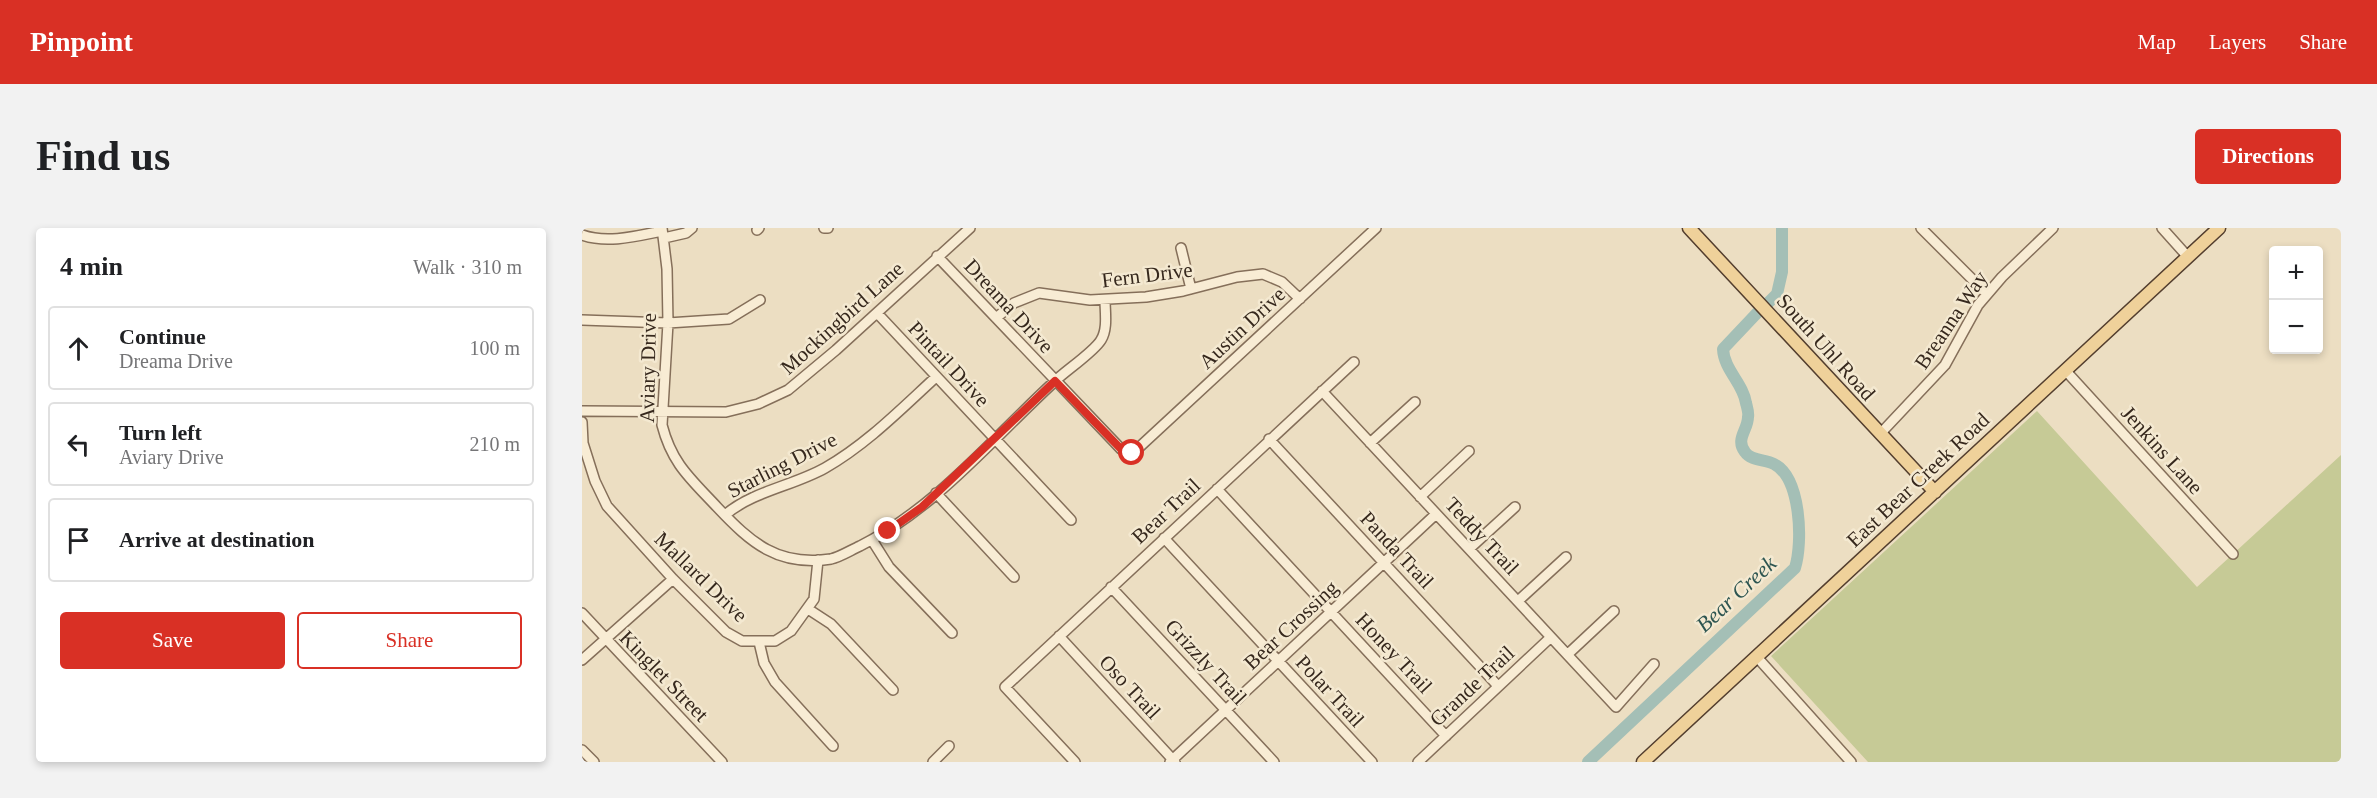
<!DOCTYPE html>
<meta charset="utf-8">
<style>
:root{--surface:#fff;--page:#f2f2f2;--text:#202124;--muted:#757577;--line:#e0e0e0;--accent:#d93025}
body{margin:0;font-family:"Times New Roman",serif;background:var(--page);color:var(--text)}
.controls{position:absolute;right:18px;top:18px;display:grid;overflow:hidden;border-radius:6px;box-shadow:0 3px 9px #0003}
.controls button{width:54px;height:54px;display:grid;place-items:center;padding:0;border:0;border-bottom:2px solid var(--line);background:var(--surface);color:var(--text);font:30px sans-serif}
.stop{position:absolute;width:18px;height:18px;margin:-14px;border:4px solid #d93025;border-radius:50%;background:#fff}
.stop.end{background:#d93025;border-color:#fff;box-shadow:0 2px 6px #0008}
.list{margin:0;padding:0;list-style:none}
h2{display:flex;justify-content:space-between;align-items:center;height:78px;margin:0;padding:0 24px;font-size:26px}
h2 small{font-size:20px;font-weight:400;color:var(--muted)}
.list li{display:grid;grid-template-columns:39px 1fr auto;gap:18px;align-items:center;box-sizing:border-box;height:84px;margin:0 12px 12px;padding:0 12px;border:2px solid var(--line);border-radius:6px}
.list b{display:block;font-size:22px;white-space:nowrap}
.list p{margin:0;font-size:20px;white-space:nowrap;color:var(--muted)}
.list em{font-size:20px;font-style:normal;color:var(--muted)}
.actions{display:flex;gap:12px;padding:18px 24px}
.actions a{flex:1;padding:14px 0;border:2px solid var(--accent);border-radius:6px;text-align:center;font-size:21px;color:var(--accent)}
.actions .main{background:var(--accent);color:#fff}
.icon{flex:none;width:33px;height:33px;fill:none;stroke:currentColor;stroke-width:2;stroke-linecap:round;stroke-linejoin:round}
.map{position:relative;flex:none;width:1759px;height:534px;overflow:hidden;border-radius:6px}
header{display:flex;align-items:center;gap:36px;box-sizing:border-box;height:84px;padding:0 30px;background:var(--accent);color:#fff}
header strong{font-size:28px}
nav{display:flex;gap:33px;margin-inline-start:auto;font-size:21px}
.intro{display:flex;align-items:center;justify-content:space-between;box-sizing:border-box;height:144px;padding:0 36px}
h1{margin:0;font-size:42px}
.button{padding:15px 27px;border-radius:6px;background:var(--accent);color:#fff;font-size:21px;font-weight:700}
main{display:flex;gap:36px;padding:0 36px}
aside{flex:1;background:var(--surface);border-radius:6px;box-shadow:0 3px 9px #0003}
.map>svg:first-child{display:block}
.green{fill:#c6ca96}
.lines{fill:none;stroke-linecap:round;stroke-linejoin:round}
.river{stroke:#a4bfb6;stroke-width:12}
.minor-casing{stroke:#856f5a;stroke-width:12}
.major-casing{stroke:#533e2e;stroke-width:15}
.minor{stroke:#f8ecd4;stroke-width:9}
.major{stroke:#efd19a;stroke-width:12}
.route{stroke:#d93025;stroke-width:8}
.labels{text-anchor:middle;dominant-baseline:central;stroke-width:5;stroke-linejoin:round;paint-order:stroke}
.street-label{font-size:21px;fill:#36281d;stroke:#f4e9d1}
.water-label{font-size:22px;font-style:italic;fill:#2d5551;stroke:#f4e9d1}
</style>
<header>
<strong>Pinpoint</strong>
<nav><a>Map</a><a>Layers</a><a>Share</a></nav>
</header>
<div class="intro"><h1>Find us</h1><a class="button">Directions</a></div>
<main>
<aside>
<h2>4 min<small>Walk · 310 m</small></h2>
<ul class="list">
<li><svg class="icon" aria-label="ahead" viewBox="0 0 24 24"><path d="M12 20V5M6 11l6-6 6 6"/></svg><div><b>Continue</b><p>Dreama Drive</p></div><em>100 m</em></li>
<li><svg class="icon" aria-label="left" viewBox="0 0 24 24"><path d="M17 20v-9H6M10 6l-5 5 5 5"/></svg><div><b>Turn left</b><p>Aviary Drive</p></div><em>210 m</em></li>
<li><svg class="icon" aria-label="arrive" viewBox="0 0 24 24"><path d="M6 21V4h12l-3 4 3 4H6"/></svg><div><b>Arrive at destination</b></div></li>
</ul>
<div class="actions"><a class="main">Save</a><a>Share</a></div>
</aside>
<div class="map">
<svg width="1759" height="534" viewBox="0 0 1759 534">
<rect width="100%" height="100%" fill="#ecdec2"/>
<path class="green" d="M 1455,183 L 1615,359 L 1759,227 L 1759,534 L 1286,534 L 1189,428 Z"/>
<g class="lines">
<path class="river" d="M 1185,76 L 1195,66 L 1200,44 L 1200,0
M 1006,534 L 1213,340 C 1221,314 1219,250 1192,236 C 1183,231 1169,233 1163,224 C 1153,211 1166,202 1166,189 C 1167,185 1165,179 1164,175 C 1161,155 1142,142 1141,121 L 1175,85"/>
<g class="minor-casing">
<path id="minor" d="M 80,0 L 85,41 L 86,95 L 80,197 C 90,236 109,251 135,279 C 169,315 196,339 249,331 C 258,329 269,322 278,318 C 354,280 410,211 472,154 C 483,143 512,124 519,112 C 526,101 523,84 523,72
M 242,0 L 246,0
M 1339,0 L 1405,66
M 1580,0 L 1606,29
M 175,2 L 177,0
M 0,7 C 25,16 55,8 80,3
M 82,10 L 104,5 L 110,0
M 599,20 L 609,61
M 355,28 L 539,221 L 545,225 L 551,225 L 794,0
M 295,85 L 489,292
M 414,90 L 432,75 L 457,65 L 508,72 L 564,69 L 601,63 L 655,49 L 681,46 L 700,54 L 718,71
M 0,92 L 86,95 L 147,91 L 178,72
M 1483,142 L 1651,326
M 740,163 L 1034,479 L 1072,436
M 0,183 L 144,184 L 176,176 L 206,162 L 254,122 L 388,0
M 0,194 L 1,215 L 13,253 L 25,278 L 91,351 L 144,404 L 160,413 L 193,413 L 209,403 L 232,371 L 236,332
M 1298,206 L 1363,137 L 1396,77 L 1420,49 L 1471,0
M 687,211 L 916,458
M 788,215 L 833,174
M 635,261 L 864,508
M 354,265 L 432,349
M 838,269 L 887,223
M 143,287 C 171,263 211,258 243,240 C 285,216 319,181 354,149
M 582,310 L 790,534
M 290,312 L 307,339 L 370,405
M 887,321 L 933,279
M 529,359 L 692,534
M 936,373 L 984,329
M 226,381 L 249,396 L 311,462
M 0,385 L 140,534
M 477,408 L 593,534
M 177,414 L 182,435 L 193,454 L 251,518
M 986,426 L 1032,383
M 1174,428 L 1269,534
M 0,432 L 91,351
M 0,522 L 12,534
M 351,534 L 367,518
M 493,534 L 423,459 L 772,134
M 588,534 L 854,286
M 836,534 L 969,409"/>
</g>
<g class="major-casing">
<path id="major" d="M 1107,0 L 1353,264
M 1061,534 L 1637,0"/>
</g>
<use href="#minor" class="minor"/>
<use href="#major" class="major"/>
</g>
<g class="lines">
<path class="route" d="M 306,303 L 340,279 L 473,153 L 539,221 L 545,225 L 550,225"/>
</g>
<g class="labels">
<g class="street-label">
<text transform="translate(565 47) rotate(-7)">Fern Drive</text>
<text transform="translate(427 78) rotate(47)">Dreama Drive</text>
<text transform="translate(260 90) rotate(-42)">Mockingbird Lane</text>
<text transform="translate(1369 92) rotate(-56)">Breanna Way</text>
<text transform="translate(660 100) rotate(-43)">Austin Drive</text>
<text transform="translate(1244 119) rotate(48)">South Uhl Road</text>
<text transform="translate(367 136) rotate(47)">Pintail Drive</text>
<text transform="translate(66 140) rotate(-89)">Aviary Drive</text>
<text transform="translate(1580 222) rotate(48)">Jenkins Lane</text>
<text transform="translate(200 237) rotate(-27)">Starling Drive</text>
<text transform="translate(1336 252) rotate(-43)">East Bear Creek Road</text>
<text transform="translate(584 283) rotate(-43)">Bear Trail</text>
<text transform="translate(900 308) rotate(47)">Teddy Trail</text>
<text transform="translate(815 322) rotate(47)">Panda Trail</text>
<text transform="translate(119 349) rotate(44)">Mallard Drive</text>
<text transform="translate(709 397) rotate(-43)">Bear Crossing</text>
<text transform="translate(812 425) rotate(47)">Honey Trail</text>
<text transform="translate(624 434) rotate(47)">Grizzly Trail</text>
<text transform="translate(82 448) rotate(46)">Kinglet Street</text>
<text transform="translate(890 458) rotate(-43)">Grande Trail</text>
<text transform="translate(548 459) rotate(47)">Oso Trail</text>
<text transform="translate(748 463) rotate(47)">Polar Trail</text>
</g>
<g class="water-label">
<text transform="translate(1154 366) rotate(-43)">Bear Creek</text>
</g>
</g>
</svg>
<div class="controls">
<button>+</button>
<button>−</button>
</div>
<div class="stop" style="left:550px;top:225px"></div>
<div class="stop end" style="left:306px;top:303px"></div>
</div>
</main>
